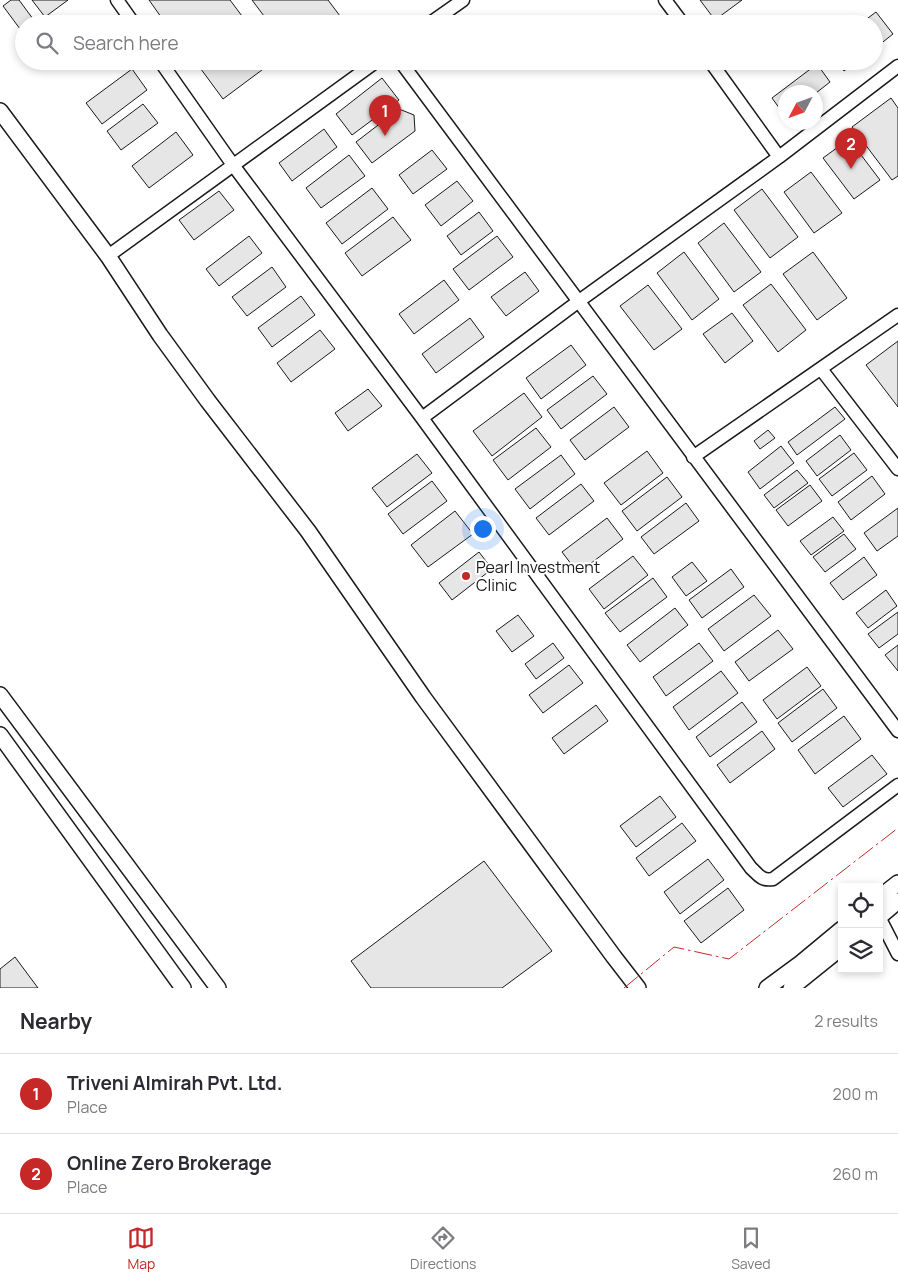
<!DOCTYPE html>
<style>
:root{--surface:#fff;--page:#f7f7f7;--text:#2b2b33;--muted:#7c7c81;--line:#e1e1e2;--accent:#c62828}
body{margin:0;font-family:Manrope,sans-serif;background:var(--page);color:var(--text)}
.controls{position:absolute;right:15px;bottom:15px;display:grid;overflow:hidden;border-radius:0px;box-shadow:0 2px 8px #0003}
.controls button{width:45px;height:45px;display:grid;place-items:center;padding:0;border:0;border-bottom:1px solid var(--line);background:var(--surface);color:var(--text);font:25px sans-serif}
.compass{position:absolute;left:778px;top:85px;width:45px;height:45px;border-radius:50%;background:var(--surface);box-shadow:0 2px 8px #0003;rotate:229deg}
.you{position:absolute;left:482px;top:528px;width:18px;height:18px;margin:-12px;border:4px solid #fff;border-radius:50%;background:#1a73e8;box-shadow:0 0 0 8px #1a73e833}
.badge{display:grid;place-items:center;width:32px;height:32px;border-radius:50%;background:var(--accent);color:#fff;font-size:16px;font-weight:700}
.pin{position:absolute;translate:-50% -41px;filter:drop-shadow(0 1px 2px #0008)}
.pin::after{content:'';position:absolute;top:26px;width:18px;height:15px;background:inherit;clip-path:polygon(0 0,100% 0,50% 100%)}
.list{margin:0;padding:0;list-style:none}
h2{display:flex;justify-content:space-between;align-items:center;height:65px;margin:0;padding:0 20px;font-size:21px}
h2 small{font-size:16px;font-weight:400;color:var(--muted)}
.list li{display:grid;grid-template-columns:32px 1fr auto;gap:15px;align-items:center;box-sizing:border-box;height:80px;padding:0 20px;border-top:1px solid var(--line)}
.list b{display:block;font-size:19px;white-space:nowrap}
.list p{margin:0;font-size:16px;white-space:nowrap;color:var(--muted)}
.list em{font-size:16px;font-style:normal;color:var(--muted)}
.icon{flex:none;width:28px;height:28px;fill:none;stroke:currentColor;stroke-width:2;stroke-linecap:round;stroke-linejoin:round}
.map{position:relative;flex:none;width:898px;height:988px;overflow:hidden}
.search{position:absolute;background:var(--surface);box-shadow:0 2px 8px #0003;left:15px;right:15px;top:15px;height:55px;display:flex;align-items:center;gap:12px;box-sizing:border-box;padding:0 18px;border-radius:28px;color:var(--muted);font-size:19px}
.sheet{height:225px;background:var(--surface)}
nav{display:flex;justify-content:space-around;align-items:center;box-sizing:border-box;height:70px;border-top:1px solid var(--line);background:var(--surface);font-size:14px;color:var(--muted)}
nav a{display:grid;justify-items:center;gap:2px}
nav .on{color:var(--accent)}
.map>svg:first-child{display:block}
.building{fill:#e6e6e6;stroke:#1a1a1a}
.lines{fill:none;stroke-linecap:round;stroke-linejoin:round}
.minor-casing{stroke:#1a1a1a;stroke-width:15}
.tertiary-casing{stroke:#1a1a1a;stroke-width:18}
.minor{stroke:#fff;stroke-width:12}
.tertiary{stroke:#fff;stroke-width:15}
.power{stroke:#c62828;stroke-width:1;stroke-dasharray:18 4 2.5 4;stroke-linecap:butt}
.poi-dot{fill:#c62828;stroke:#fff;stroke-width:2}
.labels{text-anchor:middle;dominant-baseline:central;stroke-width:4;stroke-linejoin:round;paint-order:stroke}
.poi-label{font-size:16px;fill:#1a1a1a;stroke:#fff;text-anchor:start}
</style>
<div class="map">
<svg width="898" height="988" viewBox="0 0 898 988">
<rect width="100%" height="100%" fill="#fff"/>
<path class="building" d="M 11,0 L 19,0 L 36,23 L 24,24 L 23,33 L 3,6 Z
M 32,0 L 68,0 L 45,17 Z
M 149,0 L 230,0 L 248,24 L 166,24 Z
M 252,0 L 328,0 L 346,24 L 270,24 Z
M 700,0 L 742,0 L 715,20 Z
M 876,12 L 893,34 L 874,49 L 874,24 L 860,24 Z
M 195,61 L 274,61 L 223,99 Z
M 837,61 L 857,61 L 844,71 Z
M 817,64 L 830,82 L 816,93 L 786,92 L 785,116 L 772,98 Z
M 132,69 L 147,90 L 102,124 L 86,103 Z
M 382,78 L 399,100 L 352,135 L 336,114 Z
M 891,98 L 898,108 L 898,176 L 892,180 L 852,127 Z
M 143,104 L 158,123 L 121,150 L 107,131 Z
M 399,109 L 414,115 L 415,131 L 372,163 L 356,142 Z
M 324,129 L 337,147 L 292,181 L 279,163 Z
M 176,132 L 193,155 L 149,188 L 132,166 Z
M 849,139 L 880,180 L 854,199 L 823,158 Z
M 432,150 L 447,169 L 413,194 L 399,175 Z
M 349,155 L 365,176 L 321,208 L 306,188 Z
M 811,172 L 842,213 L 814,233 L 784,192 Z
M 457,181 L 473,201 L 441,226 L 425,205 Z
M 372,188 L 388,209 L 342,244 L 326,223 Z
M 762,189 L 798,237 L 770,258 L 734,210 Z
M 219,191 L 234,210 L 194,240 L 179,220 Z
M 479,212 L 493,231 L 461,255 L 447,236 Z
M 393,217 L 411,240 L 362,276 L 345,253 Z
M 724,223 L 761,272 L 734,292 L 698,243 Z
M 249,236 L 262,253 L 219,286 L 206,269 Z
M 497,236 L 513,257 L 469,290 L 453,269 Z
M 684,252 L 719,299 L 692,320 L 657,273 Z
M 813,252 L 847,298 L 817,320 L 783,274 Z
M 272,267 L 286,287 L 247,316 L 232,297 Z
M 525,272 L 539,291 L 506,316 L 491,297 Z
M 444,280 L 459,300 L 414,334 L 399,314 Z
M 771,284 L 806,330 L 778,352 L 743,305 Z
M 648,285 L 682,329 L 654,350 L 620,306 Z
M 301,296 L 315,315 L 272,347 L 258,328 Z
M 732,313 L 753,341 L 725,363 L 703,334 Z
M 470,318 L 484,337 L 436,373 L 422,354 Z
M 320,330 L 335,349 L 291,382 L 277,363 Z
M 898,341 L 898,407 L 866,365 Z
M 571,345 L 586,365 L 541,399 L 526,378 Z
M 593,376 L 607,394 L 561,429 L 547,410 Z
M 368,389 L 382,406 L 348,431 L 335,413 Z
M 524,393 L 542,417 L 492,456 L 473,431 Z
M 614,407 L 629,427 L 585,460 L 570,440 Z
M 835,407 L 845,419 L 797,455 L 788,442 Z
M 536,428 L 551,447 L 508,480 L 493,460 Z
M 768,430 L 775,438 L 760,449 L 754,441 Z
M 840,435 L 851,450 L 817,476 L 806,461 Z
M 781,446 L 794,463 L 760,489 L 748,472 Z
M 647,451 L 663,473 L 621,505 L 604,483 Z
M 854,453 L 867,470 L 832,496 L 819,479 Z
M 417,454 L 432,473 L 387,507 L 372,488 Z
M 561,455 L 575,474 L 530,509 L 515,489 Z
M 797,470 L 808,483 L 774,508 L 764,495 Z
M 872,476 L 885,494 L 851,520 L 838,502 Z
M 667,477 L 682,497 L 637,531 L 622,511 Z
M 432,481 L 447,501 L 403,534 L 388,514 Z
M 581,484 L 594,501 L 549,535 L 536,518 Z
M 810,485 L 822,501 L 788,526 L 776,510 Z
M 686,503 L 699,521 L 654,554 L 641,537 Z
M 898,508 L 898,536 L 877,551 L 864,533 Z
M 455,511 L 473,534 L 428,567 L 411,545 Z
M 833,517 L 844,531 L 811,555 L 800,541 Z
M 607,518 L 623,539 L 578,573 L 562,552 Z
M 844,534 L 856,549 L 825,572 L 813,557 Z
M 479,552 L 492,569 L 452,600 L 439,583 Z
M 633,556 L 648,575 L 604,609 L 589,589 Z
M 864,557 L 877,575 L 843,600 L 830,583 Z
M 692,562 L 707,581 L 686,596 L 672,577 Z
M 731,569 L 744,587 L 702,618 L 689,600 Z
M 653,578 L 667,597 L 620,632 L 605,613 Z
M 886,590 L 897,606 L 868,628 L 856,613 Z
M 754,595 L 771,616 L 724,651 L 708,629 Z
M 675,608 L 688,625 L 640,662 L 627,645 Z
M 898,612 L 898,634 L 879,648 L 868,634 Z
M 518,615 L 534,636 L 512,652 L 496,631 Z
M 778,630 L 793,649 L 749,681 L 735,662 Z
M 553,643 L 564,658 L 536,679 L 525,664 Z
M 699,643 L 713,661 L 666,696 L 653,677 Z
M 898,645 L 898,671 L 885,655 Z
M 569,665 L 583,683 L 543,713 L 529,695 Z
M 807,667 L 821,686 L 777,719 L 763,700 Z
M 721,671 L 738,693 L 689,730 L 673,707 Z
M 823,689 L 837,708 L 792,742 L 778,723 Z
M 742,702 L 757,722 L 710,757 L 696,737 Z
M 596,705 L 608,721 L 564,754 L 552,738 Z
M 844,716 L 861,739 L 815,774 L 798,750 Z
M 762,731 L 775,749 L 730,783 L 717,765 Z
M 872,755 L 887,774 L 843,807 L 828,788 Z
M 660,796 L 676,817 L 636,847 L 620,826 Z
M 682,823 L 696,841 L 649,876 L 636,858 Z
M 708,859 L 724,880 L 680,914 L 664,892 Z
M 484,861 L 552,951 L 502,988 L 371,988 L 351,961 Z
M 728,888 L 744,910 L 701,943 L 684,921 Z
M 15,957 L 38,988 L 0,988 L 0,969 Z"/>
<g class="lines">
<g class="minor-casing">
<path id="minor" d="M 117,0 L 134,24
M 665,0 L 683,24
M 429,24 L 463,0
M 160,61 L 233,165 L 422,418 L 751,868 C 759,875 761,881 773,879 L 898,785
M 400,61 L 898,731
M 710,61 L 779,157
M 108,256 L 377,61
M 821,369 L 898,469
M 422,418 L 579,301 L 779,157 L 898,66
M 693,457 L 898,315
M 879,917 L 898,954"/>
</g>
<g class="tertiary-casing">
<path id="tertiary" d="M 0,111 L 108,256 L 160,335 L 208,401 L 308,531 L 423,697 L 614,957 L 638,988
M 0,695 L 218,988
M 0,735 L 183,988
M 879,898 L 898,883
M 879,917 L 898,901
M 767,988 L 801,963 L 842,929
M 791,988 L 842,947"/>
</g>
<use href="#minor" class="minor"/>
<use href="#tertiary" class="tertiary"/>
<path class="power" d="M 624,988 L 674,947 L 729,959 L 898,828"/>
</g>
<circle class="poi-dot" cx="466" cy="576" r="5"/>
<g class="labels">
<g class="poi-label">
<text x="476" y="567">Pearl Investment<tspan x="476" dy="18">Clinic</tspan></text>
</g>
</g>
</svg>
<div class="controls">
<button><svg class="icon" aria-label="locate" viewBox="0 0 24 24"><circle cx="12" cy="12" r="6"/><path d="M12 2v4M12 18v4M2 12h4M18 12h4"/></svg></button>
<button><svg class="icon" aria-label="layers" viewBox="0 0 24 24"><path d="M12 4l9 5-9 5-9-5zM3 14l9 5 9-5"/></svg></button>
</div>
<svg class="compass" viewBox="-18 -18 36 36"><path d="M0-13l5 13h-10z" fill="#e53935"/><path d="M0 13l5-13h-10z" fill="#7c7c81"/></svg>
<div class="you"></div>
<div class="pin badge" style="left:385px;top:136px">1</div>
<div class="pin badge" style="left:851px;top:169px">2</div>
<div class="search"><svg class="icon" aria-label="search" viewBox="0 0 24 24"><circle cx="10" cy="10" r="6"/><path d="M15 15l6 6"/></svg>Search here</div>
</div>
<section class="sheet">
<h2>Nearby<small>2 results</small></h2>
<ul class="list">
<li><span class="badge">1</span><div><b>Triveni Almirah Pvt. Ltd.</b><p>Place</p></div><em>200 m</em></li>
<li><span class="badge">2</span><div><b>Online Zero Brokerage</b><p>Place</p></div><em>260 m</em></li>
</ul>
</section>
<nav>
<a class="on"><svg class="icon" aria-label="map" viewBox="0 0 24 24"><path d="M3 6l6-2 6 2 6-2v14l-6 2-6-2-6 2zM9 4v14M15 6v14"/></svg>Map</a>
<a><svg class="icon" aria-label="directions" viewBox="0 0 24 24"><path d="M12 3l9 9-9 9-9-9zM9 14v-3h6M13 9l2 2-2 2"/></svg>Directions</a>
<a><svg class="icon" aria-label="saved" viewBox="0 0 24 24"><path d="M7 4h10v16l-5-4-5 4z"/></svg>Saved</a>
</nav>
